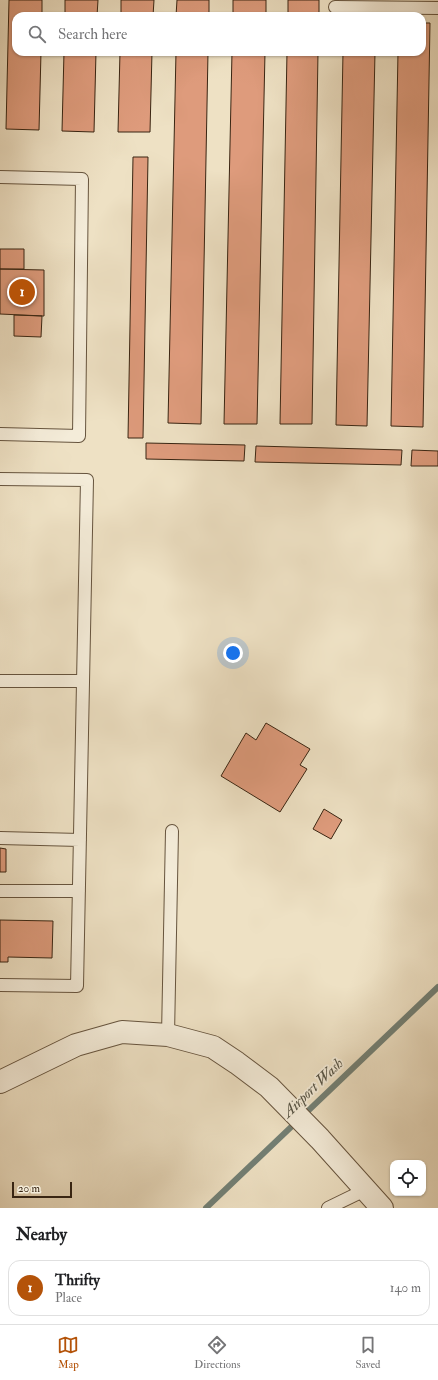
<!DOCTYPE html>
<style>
:root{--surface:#fff;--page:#f6f6f6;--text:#202124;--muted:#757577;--line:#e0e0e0;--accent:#b45309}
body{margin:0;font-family:"IM FELL Double Pica",serif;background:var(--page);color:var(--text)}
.controls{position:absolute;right:12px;bottom:12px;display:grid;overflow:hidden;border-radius:8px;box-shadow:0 1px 3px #0004}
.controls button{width:36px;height:36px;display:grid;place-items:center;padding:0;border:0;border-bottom:1px solid var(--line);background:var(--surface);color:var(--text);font:20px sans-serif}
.scale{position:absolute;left:12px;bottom:10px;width:60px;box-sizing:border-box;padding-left:4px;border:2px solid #392512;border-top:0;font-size:11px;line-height:14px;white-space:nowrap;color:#392512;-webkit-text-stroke:3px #f4ecd9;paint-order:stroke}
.you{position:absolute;left:233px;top:653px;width:14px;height:14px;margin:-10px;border:3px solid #fff;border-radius:50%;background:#1a73e8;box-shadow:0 0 0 6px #1a73e833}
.badge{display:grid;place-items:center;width:26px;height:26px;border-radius:50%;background:var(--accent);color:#fff;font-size:13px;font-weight:700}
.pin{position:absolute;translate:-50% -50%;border:2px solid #fff;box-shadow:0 1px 4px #0006}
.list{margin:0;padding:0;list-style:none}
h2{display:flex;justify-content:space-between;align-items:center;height:52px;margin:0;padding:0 16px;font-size:17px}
h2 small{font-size:13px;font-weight:400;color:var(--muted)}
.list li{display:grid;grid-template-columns:26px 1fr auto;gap:12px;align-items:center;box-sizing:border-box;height:56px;margin:0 8px 8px;padding:0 8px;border:1px solid var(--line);border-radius:12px}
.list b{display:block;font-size:15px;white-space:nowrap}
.list p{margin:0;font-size:13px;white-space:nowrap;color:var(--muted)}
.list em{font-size:13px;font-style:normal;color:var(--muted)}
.icon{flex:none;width:22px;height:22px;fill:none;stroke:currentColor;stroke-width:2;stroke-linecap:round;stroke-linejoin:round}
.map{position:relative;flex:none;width:438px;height:1208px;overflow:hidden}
.search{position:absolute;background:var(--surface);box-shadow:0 1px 3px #0004;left:12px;right:12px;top:12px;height:44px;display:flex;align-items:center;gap:10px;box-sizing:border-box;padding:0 14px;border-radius:12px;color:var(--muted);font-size:15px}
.sheet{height:116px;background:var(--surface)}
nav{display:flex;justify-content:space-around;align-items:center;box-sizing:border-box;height:56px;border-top:1px solid var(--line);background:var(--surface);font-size:11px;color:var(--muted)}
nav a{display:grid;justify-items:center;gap:2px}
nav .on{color:var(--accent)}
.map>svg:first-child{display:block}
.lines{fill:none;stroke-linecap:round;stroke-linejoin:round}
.stream{stroke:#738075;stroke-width:6}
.building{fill:#de9b7c;stroke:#392512}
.service-casing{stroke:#66543e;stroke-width:14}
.minor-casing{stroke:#66543e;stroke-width:24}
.service{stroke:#f4ecd9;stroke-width:12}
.minor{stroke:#f4ecd9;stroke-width:22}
.labels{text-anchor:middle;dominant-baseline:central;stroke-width:3.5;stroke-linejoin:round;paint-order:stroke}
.water-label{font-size:15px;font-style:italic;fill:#565344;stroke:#f4ecd9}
</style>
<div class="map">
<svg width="438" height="1208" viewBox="0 0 438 1208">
<rect width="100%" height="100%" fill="#eee1c4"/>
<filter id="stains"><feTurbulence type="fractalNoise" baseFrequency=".005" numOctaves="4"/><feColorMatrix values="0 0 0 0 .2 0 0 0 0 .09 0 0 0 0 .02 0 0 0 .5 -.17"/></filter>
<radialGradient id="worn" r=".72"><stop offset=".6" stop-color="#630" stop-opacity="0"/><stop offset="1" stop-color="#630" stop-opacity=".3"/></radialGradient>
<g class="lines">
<path class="stream" d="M 206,1208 L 438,987"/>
</g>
<path class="building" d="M 9,0 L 42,0 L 42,16 L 16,16 L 16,52 L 41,52 L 39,130 L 6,129 Z
M 65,0 L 98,0 L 97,16 L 65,16 Z
M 121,0 L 154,0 L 153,16 L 121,16 Z
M 177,0 L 209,0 L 209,16 L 176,16 Z
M 233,0 L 266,0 L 266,16 L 233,16 Z
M 288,0 L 319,0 L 319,16 L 288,16 Z
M 422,23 L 430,23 L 423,427 L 391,426 L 398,52 L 422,52 Z
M 64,52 L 96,52 L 94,132 L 62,131 Z
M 120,52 L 152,52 L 150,132 L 118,132 Z
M 176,52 L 208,52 L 201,424 L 168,423 Z
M 232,52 L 265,52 L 257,424 L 224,424 Z
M 287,52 L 318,52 L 312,424 L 280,424 Z
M 343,52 L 375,52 L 367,426 L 336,425 Z
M 133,157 L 148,157 L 143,438 L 128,438 Z
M 0,249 L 24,249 L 24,269 L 0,269 Z
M 0,269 L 44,270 L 44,316 L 0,314 Z
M 14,315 L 42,316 L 41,337 L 14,336 Z
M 146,443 L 245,445 L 244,461 L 146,459 Z
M 256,446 L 402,450 L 401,465 L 255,462 Z
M 412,450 L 438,451 L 438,466 L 411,466 Z
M 266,723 L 310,749 L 300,765 L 307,769 L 280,812 L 221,776 L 246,733 L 256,740 Z
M 324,809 L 342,820 L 331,839 L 313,829 Z
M 0,848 L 6,849 L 6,872 L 0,872 Z
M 0,920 L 53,921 L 52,958 L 8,957 L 8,962 L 0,962 Z"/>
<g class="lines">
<g class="service-casing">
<path id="service" d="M 335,7 L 438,8
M 0,177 L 82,179 L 79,436 L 0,434
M 0,479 L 87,480 L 77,986 L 0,985
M 0,681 L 82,681
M 0,838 L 80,840
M 0,891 L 79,891
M 168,1035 L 172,831
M 328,1208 L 365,1190"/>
</g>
<g class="minor-casing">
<path id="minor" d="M 0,1082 L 76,1045 L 122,1032 L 168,1035 L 213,1047 L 237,1063 L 269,1087 L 320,1139 L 382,1208"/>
</g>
<use href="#service" class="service"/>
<use href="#minor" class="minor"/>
</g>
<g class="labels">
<g class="water-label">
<text transform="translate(313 1088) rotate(-44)">Airport Wash</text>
</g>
</g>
<rect width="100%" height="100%" filter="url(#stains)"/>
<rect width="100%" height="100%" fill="url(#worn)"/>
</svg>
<div class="controls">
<button><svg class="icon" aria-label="locate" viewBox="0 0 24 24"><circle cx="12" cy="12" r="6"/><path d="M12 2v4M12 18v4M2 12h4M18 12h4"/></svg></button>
</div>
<div class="scale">20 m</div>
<div class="you"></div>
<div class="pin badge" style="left:22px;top:292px">1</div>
<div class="search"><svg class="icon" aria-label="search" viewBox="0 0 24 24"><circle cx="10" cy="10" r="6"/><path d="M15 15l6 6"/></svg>Search here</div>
</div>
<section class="sheet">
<h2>Nearby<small></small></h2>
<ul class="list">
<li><span class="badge">1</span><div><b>Thrifty</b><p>Place</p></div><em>140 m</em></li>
</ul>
</section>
<nav>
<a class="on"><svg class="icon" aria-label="map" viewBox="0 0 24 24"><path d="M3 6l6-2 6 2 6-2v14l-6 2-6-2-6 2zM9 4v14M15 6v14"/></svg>Map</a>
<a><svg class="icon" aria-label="directions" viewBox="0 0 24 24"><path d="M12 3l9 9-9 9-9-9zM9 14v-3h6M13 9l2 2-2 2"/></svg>Directions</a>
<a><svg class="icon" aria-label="saved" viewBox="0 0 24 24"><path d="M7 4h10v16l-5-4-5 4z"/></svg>Saved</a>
</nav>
